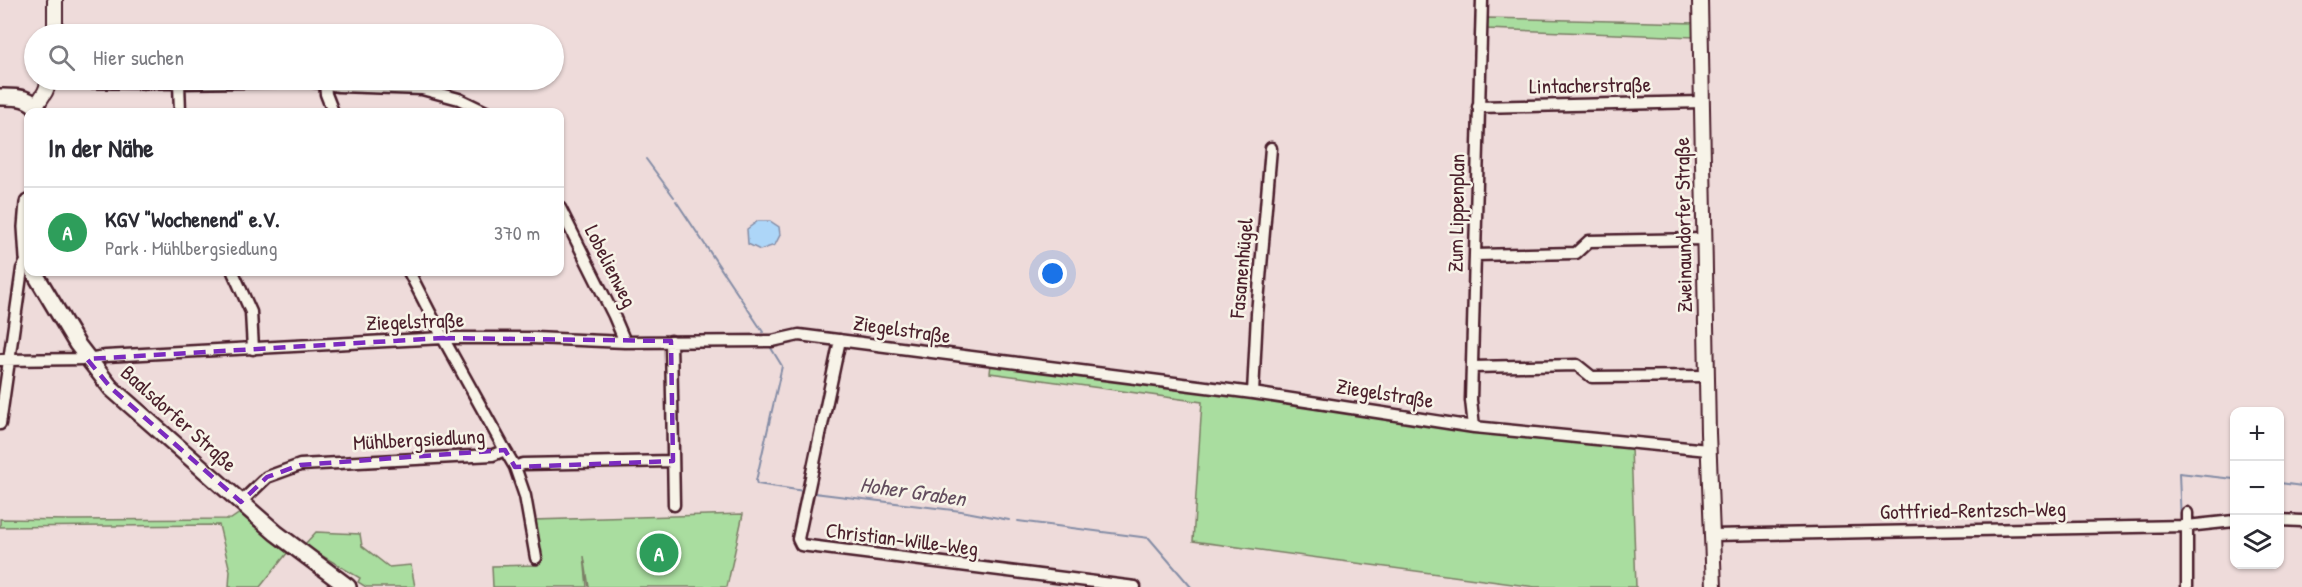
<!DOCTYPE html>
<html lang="de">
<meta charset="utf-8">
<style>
:root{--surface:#fff;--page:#f7f7f7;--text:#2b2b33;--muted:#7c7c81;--line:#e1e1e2;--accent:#1a73e8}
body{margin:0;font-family:"Patrick Hand",sans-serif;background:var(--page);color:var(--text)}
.controls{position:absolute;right:18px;bottom:18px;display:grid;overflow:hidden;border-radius:12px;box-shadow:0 2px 4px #0004}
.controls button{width:54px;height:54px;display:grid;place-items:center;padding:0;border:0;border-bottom:2px solid var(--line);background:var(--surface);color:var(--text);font:30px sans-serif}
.you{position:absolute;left:1053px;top:274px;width:21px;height:21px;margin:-15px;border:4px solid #fff;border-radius:50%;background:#1a73e8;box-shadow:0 0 0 9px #1a73e833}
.badge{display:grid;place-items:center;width:39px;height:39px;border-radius:50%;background:var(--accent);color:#fff;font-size:20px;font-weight:700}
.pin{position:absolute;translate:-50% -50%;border:3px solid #fff;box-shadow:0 2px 6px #0006}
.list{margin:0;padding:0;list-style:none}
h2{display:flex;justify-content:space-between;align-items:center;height:78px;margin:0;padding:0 24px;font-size:26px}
h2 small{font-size:20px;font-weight:400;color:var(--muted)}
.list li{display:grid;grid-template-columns:39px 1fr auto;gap:18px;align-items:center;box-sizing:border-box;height:90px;padding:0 24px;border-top:2px solid var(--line)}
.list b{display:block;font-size:22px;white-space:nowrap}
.list p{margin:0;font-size:20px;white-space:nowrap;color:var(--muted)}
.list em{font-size:20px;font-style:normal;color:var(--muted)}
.icon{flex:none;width:33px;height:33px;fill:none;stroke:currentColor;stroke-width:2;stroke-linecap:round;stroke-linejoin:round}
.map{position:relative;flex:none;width:2302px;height:587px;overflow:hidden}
.search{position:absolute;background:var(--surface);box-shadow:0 2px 4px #0004;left:24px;top:24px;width:540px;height:66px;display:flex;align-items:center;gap:15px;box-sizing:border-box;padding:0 21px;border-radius:33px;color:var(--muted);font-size:22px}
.panel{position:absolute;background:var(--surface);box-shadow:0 2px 4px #0004;left:24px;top:108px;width:540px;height:168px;border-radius:12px}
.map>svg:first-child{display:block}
.green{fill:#a9dd9f;stroke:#7a7e65;stroke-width:1.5}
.water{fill:#add6f8;stroke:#858da6;stroke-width:1.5}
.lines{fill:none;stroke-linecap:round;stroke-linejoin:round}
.stream{stroke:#858da6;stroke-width:2}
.minor-casing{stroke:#4a1f2b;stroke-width:15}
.tertiary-casing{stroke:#4a1f2b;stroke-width:18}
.secondary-casing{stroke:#4a1f2b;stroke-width:20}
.minor{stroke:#f7f3e8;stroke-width:10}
.tertiary{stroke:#f7f3e8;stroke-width:14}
.secondary{stroke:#f7f3e8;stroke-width:15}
.marked{fill:none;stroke:#7b2cbf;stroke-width:4.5;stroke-dasharray:12 8;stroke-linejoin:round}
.labels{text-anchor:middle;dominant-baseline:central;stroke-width:5;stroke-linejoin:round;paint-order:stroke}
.street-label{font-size:21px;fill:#4a1f2b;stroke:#f7f3e8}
.water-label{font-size:22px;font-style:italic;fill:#634d5e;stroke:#f7f3e8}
</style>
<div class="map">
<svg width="2302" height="587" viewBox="0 0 2302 587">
<rect width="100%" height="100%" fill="#eedbda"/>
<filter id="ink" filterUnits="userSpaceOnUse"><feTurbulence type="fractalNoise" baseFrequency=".0167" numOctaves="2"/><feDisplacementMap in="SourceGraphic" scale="12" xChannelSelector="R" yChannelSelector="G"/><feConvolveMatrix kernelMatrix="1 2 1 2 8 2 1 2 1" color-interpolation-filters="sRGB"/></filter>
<g filter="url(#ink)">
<path class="green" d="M 1486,18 L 1695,23 L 1695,37 L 1485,29 Z
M 991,364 L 1580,442 L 1631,447 L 1636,587 L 1535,587 L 1193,541 L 1202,402 L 990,373 Z
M 240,513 L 288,552 L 260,587 L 229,587 L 230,571 L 219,525 L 0,527 L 0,519 L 70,520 L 231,519 Z
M 743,514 L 727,587 L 589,587 L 584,556 L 587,587 L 493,587 L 492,566 L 538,565 L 533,520 Z
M 316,532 L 360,534 L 362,546 L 389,567 L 411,565 L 415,587 L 366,587 L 358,582 L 360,578 L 304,545 Z"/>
<path class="water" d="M 758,221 L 770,221 L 779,227 L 780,235 L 775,245 L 760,250 L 748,244 L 747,229 Z"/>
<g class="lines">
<path class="stream" d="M 646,159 L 674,197
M 676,201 L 763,332
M 771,348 L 782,366 L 756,481 L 757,484 L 804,491
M 2280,483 L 2302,486
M 814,493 L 961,511 L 1009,520
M 1018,521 L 1149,538 L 1191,587
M 2181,524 L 2179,473 L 2234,479
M 2181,532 L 2182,572"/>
<g class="minor-casing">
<path id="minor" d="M 49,82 L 179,83 L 310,81 L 339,86 L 422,89 L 459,99 L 486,112
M 179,83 L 180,112
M 325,84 L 326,94 L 333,112
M 1478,107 L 1702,102
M 560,208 L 614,316 L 625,342
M 1475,255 L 1576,253 L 1589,241 L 1704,239
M 233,272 L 251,312 L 253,349
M 409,272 L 443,338 L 505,450
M 840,340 L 798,539 L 801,545 L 1135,587
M 671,341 L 674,505
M 0,360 L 87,359 L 106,356 L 443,338 L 534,338 L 625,342 L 772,341 L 799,335 L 1253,393 L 1474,427 L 1708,450
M 1472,367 L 1577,365 L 1592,377 L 1706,376
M 1253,393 L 1257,314 L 1271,148
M 0,424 L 22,269 L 28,258
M 1474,427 L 1471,400 L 1482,0
M 515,467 L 525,496 L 536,558
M 241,502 L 267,477 L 300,465 L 493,455 L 505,450 L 515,467 L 523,464 L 673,461
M 2280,520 L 2302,521
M 1712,535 L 2187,526 L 2234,521
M 2187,587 L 2187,513"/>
</g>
<g class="tertiary-casing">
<path id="tertiary" d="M 1700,0 L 1708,433 L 1714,587
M 55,34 L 55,0
M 36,106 L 45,92 L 50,80"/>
</g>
<g class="secondary-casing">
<path id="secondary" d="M 0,97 C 15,97 32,96 39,112
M 28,203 L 26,227 L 28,258
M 34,272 L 77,344 L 111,388 L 276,533 L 348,587"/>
</g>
<use href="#minor" class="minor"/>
<use href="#tertiary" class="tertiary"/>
<use href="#secondary" class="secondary"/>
</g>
</g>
<path class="marked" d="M 443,338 L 671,341 L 673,461 L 515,467 L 505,450 L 300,465 L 267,477 L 241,502 L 111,388 L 87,359 Z"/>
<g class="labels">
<g class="street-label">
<text transform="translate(1590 85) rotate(-1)">Lintacherstraße</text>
<text transform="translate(1456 213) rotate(-89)">Zum Lippenplan</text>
<text transform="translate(1683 225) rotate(-91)">Zweinaundorfer Straße</text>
<text transform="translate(611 266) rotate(63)">Lobelienweg</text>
<text transform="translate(1241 268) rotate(-85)">Fasanenhügel</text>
<text transform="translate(415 321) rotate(-2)">Ziegelstraße</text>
<text transform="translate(902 329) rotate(8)">Ziegelstraße</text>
<text transform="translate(1385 393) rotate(9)">Ziegelstraße</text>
<text transform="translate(179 418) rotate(42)">Baalsdorfer Straße</text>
<text transform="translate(419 439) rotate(-3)">Mühlbergsiedlung</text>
<text transform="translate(1973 510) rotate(-1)">Gottfried-Rentzsch-Weg</text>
<text transform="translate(902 539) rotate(7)">Christian-Wille-Weg</text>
</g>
<g class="water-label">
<text transform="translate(913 491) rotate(8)">Hoher Graben</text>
</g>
</g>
</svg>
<div class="controls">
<button>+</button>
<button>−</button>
<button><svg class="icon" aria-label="layers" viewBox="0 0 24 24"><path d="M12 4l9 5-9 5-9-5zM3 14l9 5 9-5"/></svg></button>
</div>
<div class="you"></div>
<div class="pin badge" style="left:659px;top:553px;background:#2e9e5b">A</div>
<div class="search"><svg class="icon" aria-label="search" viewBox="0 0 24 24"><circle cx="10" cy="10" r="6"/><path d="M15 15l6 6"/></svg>Hier suchen</div>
<section class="panel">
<h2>In der Nähe<small></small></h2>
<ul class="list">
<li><span class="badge" style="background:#2e9e5b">A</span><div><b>KGV &quot;Wochenend&quot; e.V.</b><p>Park · Mühlbergsiedlung</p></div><em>370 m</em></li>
</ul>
</section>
</div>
